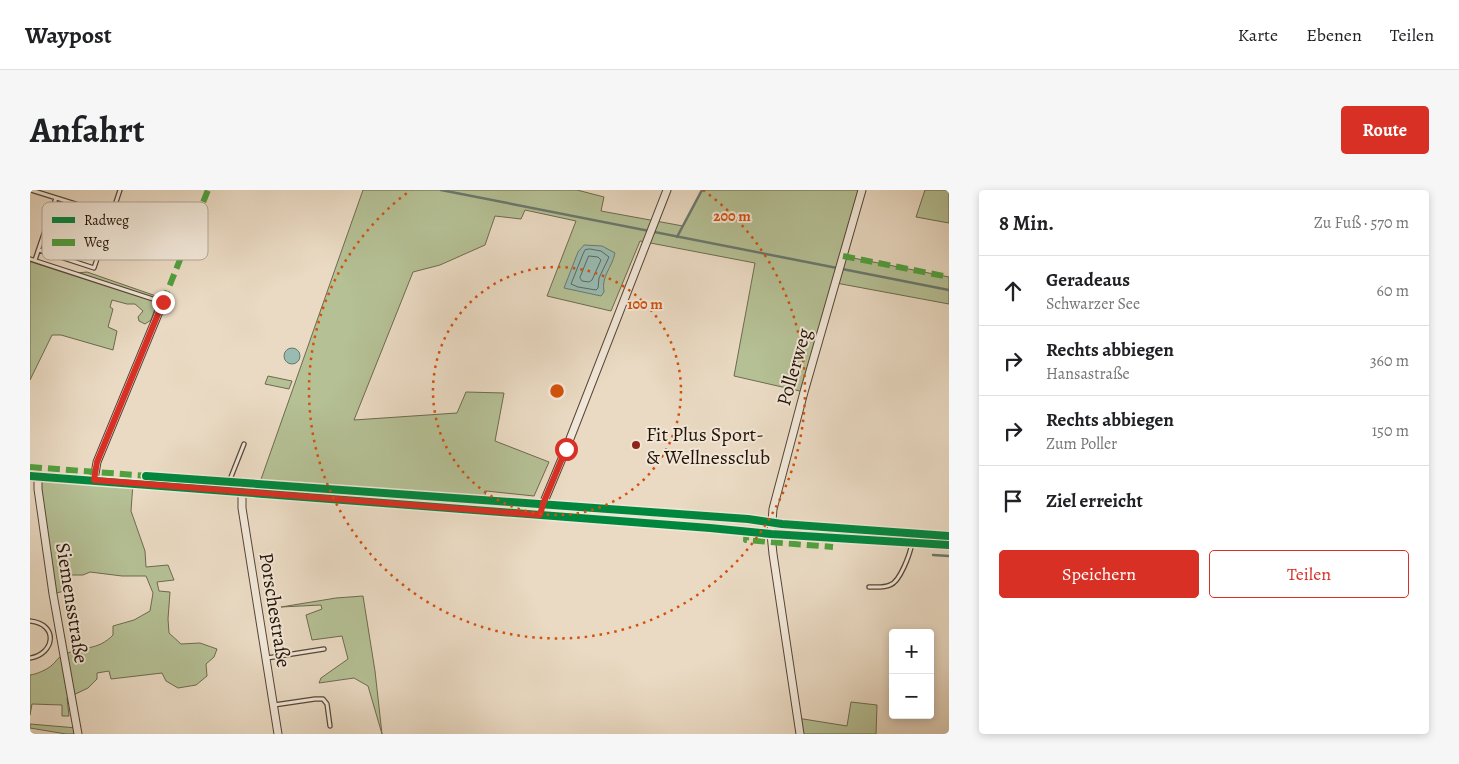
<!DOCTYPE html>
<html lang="de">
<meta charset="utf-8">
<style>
:root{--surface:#fff;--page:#f6f6f6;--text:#202124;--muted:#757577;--line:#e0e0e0;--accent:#d93025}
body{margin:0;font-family:Alegreya,serif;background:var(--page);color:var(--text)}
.controls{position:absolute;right:15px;bottom:15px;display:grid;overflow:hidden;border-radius:5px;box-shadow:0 2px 8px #0003}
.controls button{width:45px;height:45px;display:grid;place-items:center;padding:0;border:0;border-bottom:1px solid var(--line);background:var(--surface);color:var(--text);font:25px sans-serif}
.stop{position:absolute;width:15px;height:15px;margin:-11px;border:4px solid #d93025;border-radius:50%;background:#fff}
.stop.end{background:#d93025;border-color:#fff;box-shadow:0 1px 5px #0008}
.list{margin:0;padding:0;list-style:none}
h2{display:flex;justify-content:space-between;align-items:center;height:65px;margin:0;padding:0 20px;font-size:21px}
h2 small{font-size:16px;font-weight:400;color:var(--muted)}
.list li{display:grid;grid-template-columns:32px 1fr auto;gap:15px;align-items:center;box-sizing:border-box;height:70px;padding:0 20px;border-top:1px solid var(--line)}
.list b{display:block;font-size:19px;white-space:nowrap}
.list p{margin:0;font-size:16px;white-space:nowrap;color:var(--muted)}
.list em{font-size:16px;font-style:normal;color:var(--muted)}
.actions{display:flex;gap:10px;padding:15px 20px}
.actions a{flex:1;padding:11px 0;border:1px solid var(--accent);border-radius:5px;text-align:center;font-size:18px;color:var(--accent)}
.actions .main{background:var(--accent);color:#fff}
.icon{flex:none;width:28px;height:28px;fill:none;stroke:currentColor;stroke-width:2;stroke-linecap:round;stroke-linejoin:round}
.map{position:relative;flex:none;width:919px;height:544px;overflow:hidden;border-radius:5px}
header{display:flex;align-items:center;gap:30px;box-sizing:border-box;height:70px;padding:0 25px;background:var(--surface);border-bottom:1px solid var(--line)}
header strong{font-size:24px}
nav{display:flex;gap:28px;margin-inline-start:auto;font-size:18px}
.intro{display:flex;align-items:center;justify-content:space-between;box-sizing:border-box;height:120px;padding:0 30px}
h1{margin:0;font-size:35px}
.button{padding:12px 22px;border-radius:5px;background:var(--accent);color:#fff;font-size:18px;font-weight:700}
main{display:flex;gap:30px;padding:0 30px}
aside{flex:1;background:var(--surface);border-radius:5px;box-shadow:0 2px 8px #0003}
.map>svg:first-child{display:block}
.green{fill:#b5c095;stroke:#6d6a4e}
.water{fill:#98bbb2;stroke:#6a786e}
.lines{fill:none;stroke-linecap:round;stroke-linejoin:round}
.shore{stroke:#5e675d;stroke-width:1}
.stream{stroke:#6a786e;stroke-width:2.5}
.service-casing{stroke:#564537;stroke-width:5.5}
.minor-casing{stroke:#564537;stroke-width:9}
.service{stroke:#f1e7d8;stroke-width:3}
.minor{stroke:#f1e7d8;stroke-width:7}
.quiet{stroke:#50a03e;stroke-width:6;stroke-dasharray:12 6;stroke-linecap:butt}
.cycleway-casing{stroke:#f1e7d8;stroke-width:11}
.cycleway{stroke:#00873e;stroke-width:8}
.route{stroke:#d93025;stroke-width:6}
.ring{fill:none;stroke:#d4520c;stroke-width:2.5;stroke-dasharray:2.5 5}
.poi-dot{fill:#8f2418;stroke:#f1e7d8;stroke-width:2}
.labels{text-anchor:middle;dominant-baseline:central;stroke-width:4;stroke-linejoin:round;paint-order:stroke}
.street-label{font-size:20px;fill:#251308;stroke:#f1e7d8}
.poi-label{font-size:20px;fill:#251308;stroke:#f1e7d8;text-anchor:start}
.key{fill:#f1e7d8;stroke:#b4a79a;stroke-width:1}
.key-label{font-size:14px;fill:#251308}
.centre{fill:#d4520c;stroke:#f1e7d8;stroke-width:2.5}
.ring-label{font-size:15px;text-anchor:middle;font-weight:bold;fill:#d4520c;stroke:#f1e7d8;stroke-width:4;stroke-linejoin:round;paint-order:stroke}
</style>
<header>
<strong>Waypost</strong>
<nav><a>Karte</a><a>Ebenen</a><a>Teilen</a></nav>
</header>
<div class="intro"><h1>Anfahrt</h1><a class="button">Route</a></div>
<main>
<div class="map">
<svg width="919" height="544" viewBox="0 0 919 544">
<rect width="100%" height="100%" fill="#eadac3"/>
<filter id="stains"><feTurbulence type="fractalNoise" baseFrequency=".004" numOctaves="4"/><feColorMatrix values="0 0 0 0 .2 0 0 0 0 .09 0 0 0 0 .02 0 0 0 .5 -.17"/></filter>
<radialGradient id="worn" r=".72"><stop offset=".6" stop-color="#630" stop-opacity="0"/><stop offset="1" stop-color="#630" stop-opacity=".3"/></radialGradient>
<path class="green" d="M 333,0 L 547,0 L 574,7 L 571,21 L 653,36 L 672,0 L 832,0 L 813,66 L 919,87 L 919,114 L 806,93 L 774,202 L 704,186 L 725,73 L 610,51 L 581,121 L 517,106 L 546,31 L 495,20 L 491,29 L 465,26 L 455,55 L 410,75 L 383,82 L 324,230 L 427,223 L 436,202 L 474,203 L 465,251 L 519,272 L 504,306 L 456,301 L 454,310 L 229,295 Z
M 895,0 L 919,0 L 919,33 L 886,27 Z
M 0,69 L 46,83 L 57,82 L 129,107 L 121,130 L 115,134 L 109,131 L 108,127 L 113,121 L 105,114 L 97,114 L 82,110 L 80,117 L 83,119 L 78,137 L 87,141 L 83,160 L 31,145 L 22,145 L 0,190 Z
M 238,186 L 262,191 L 259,199 L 235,194 Z
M 8,286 L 103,293 L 101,321 L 115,361 L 116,377 L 138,375 L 144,390 L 127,392 L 129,401 L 140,402 L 138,429 L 139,443 L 151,454 L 170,453 L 187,459 L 184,467 L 176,474 L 177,486 L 166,495 L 148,498 L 136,491 L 132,483 L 81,489 L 79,481 L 67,483 L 67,489 L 58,498 L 37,508 L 39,526 L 32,526 L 32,515 L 2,514 L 0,525 L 0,485 C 7,484 16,480 21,476 C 26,472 28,467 33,465 C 52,456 68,461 83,445 L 83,436 L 104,430 L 120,421 L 123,403 L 116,386 L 92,386 L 60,382 L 53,385 L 34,385 L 34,401 L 23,404 Z
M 333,406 L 345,481 L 352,544 L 338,496 L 324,488 L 289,493 L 291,488 L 318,469 L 312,446 L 282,450 L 276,425 L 292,419 L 291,415 L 251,417 L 306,408 Z
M 821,512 L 847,515 L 846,544 L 770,544 L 767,528 L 817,536 Z
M 0,534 L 47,538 L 48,544 L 36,544 L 0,538 Z"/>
<path class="water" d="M 554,55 L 572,56 L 585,63 C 582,78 571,86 574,102 L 571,106 L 534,98 L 548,62 Z
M254 166a8 8 0 1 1 16 0a8 8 0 1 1-16 0Z"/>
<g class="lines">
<path class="shore" d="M 560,59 L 571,61 L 579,67 L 569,88 L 568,98 L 566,100 L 548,97 L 541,94 L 553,64 L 555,60 Z
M 559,66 L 568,67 L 571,70 L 562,90 L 559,92 L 552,91 L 550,88 Z"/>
<path class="stream" d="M 411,0 L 919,100
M 647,47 L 672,0
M 903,365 L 919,366"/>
<g class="service-casing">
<path id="service" d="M 1,0 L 158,49
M 9,60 L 64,78 L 90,0
M 0,69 L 132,112
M 5,70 L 26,8
M 198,300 L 199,292 L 214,254
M 839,397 C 846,397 854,398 860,395 C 870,392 880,364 882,353
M 0,431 C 29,434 25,464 0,468
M 237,468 L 294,459
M 244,515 L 285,509 L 293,509 L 297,514 L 300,536"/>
</g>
<g class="minor-casing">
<path id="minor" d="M 0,286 L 680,338 L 741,344 L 919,355
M 8,286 L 8,299 L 23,404 L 48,544
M 64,290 L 67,272 L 133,112
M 212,302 L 212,318 L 248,544
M 510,325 L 513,314 L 536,259 L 637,0
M 770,544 L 743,364 L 741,344 L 743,319 L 774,202 L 832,0"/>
</g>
<use href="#service" class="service"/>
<use href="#minor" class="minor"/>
<path class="quiet" d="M 813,66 L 919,87
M 133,112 L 178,0
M 0,277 L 119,286
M 717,339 L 716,350 L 803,357"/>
<g class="cycleway-casing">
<path id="cycleway" d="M 0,286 L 680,338 L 741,344 L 919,355
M 116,286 L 718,329 L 752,334 L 919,346"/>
</g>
<use href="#cycleway" class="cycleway"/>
</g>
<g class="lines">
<path class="route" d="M 133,112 L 67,272 L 64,290 L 510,325 L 513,314 L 536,259"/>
</g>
<g class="ring">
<circle cx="527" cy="201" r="124"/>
<path d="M673 0A248 248 0 1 1 381 0"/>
</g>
<circle class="poi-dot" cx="606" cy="255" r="5"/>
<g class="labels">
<g class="street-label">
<text transform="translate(764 177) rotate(-74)">Pollerweg</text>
<text transform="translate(42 413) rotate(81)">Siemensstraße</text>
<text transform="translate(245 420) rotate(81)">Porschestraße</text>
</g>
<g class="poi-label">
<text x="616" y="244">Fit Plus Sport-<tspan x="616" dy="23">&amp; Wellnessclub</tspan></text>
</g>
</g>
<rect x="12" y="12" width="166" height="58" rx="8" class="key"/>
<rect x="22" y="27" width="23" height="6" fill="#00873e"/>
<rect x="22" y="49" width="23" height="7" fill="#50a03e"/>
<g class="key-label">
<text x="54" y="35">Radweg</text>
<text x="54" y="57">Weg</text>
</g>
<circle cx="527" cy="201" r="8" class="centre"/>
<g class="ring-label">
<text x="702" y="31">200 m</text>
<text x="615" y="119">100 m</text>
</g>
<rect width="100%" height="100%" filter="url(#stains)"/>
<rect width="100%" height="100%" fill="url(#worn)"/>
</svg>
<div class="controls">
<button>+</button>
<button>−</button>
</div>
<div class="stop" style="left:536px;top:259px"></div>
<div class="stop end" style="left:133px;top:112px"></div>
</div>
<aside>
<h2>8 Min.<small>Zu Fuß · 570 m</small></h2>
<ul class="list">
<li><svg class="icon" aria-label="ahead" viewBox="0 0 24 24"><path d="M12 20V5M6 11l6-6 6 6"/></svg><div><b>Geradeaus</b><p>Schwarzer See</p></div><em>60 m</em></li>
<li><svg class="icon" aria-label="right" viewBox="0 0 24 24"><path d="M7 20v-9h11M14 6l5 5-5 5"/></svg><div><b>Rechts abbiegen</b><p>Hansastraße</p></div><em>360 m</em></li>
<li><svg class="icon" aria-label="right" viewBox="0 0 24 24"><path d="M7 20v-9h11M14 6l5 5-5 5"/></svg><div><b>Rechts abbiegen</b><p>Zum Poller</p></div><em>150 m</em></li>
<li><svg class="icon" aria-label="arrive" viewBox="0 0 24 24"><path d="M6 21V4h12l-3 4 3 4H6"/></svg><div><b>Ziel erreicht</b></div></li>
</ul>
<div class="actions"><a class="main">Speichern</a><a>Teilen</a></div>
</aside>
</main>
